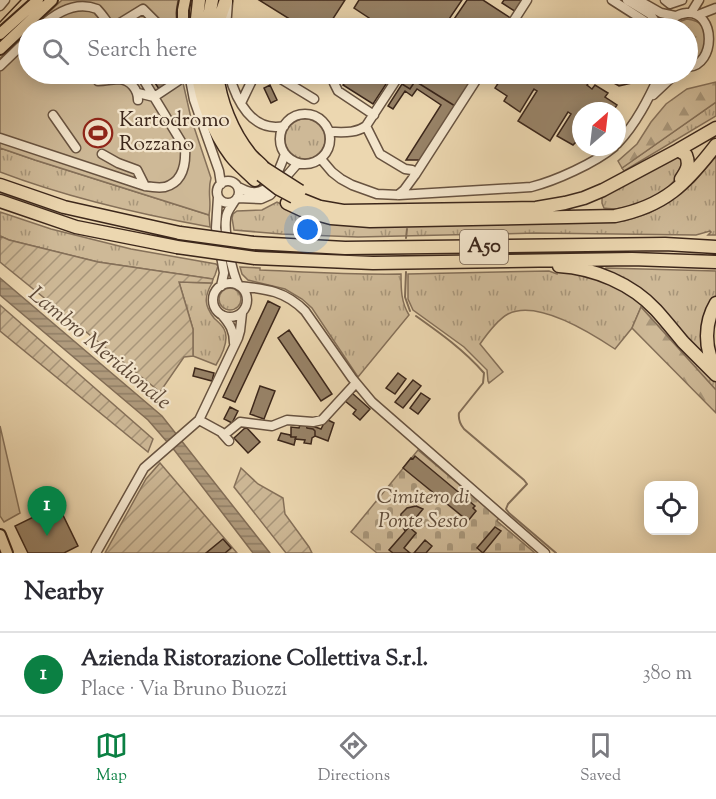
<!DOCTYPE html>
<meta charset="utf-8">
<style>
:root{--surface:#fff;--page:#f7f7f7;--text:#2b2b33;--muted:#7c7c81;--line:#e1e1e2;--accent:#0b8043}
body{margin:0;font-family:"Sorts Mill Goudy",serif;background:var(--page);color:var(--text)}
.controls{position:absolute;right:18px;bottom:18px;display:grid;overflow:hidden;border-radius:12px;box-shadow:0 3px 15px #0003}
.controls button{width:54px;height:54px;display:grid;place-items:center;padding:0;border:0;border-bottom:2px solid var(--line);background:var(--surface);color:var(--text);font:30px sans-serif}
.compass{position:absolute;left:572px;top:102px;width:54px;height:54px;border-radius:50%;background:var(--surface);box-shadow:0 3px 15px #0003;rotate:28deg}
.you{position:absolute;left:308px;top:230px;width:21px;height:21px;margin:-15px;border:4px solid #fff;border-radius:50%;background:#1a73e8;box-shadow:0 0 0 9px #1a73e833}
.badge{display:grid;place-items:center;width:39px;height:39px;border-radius:50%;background:var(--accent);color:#fff;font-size:20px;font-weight:700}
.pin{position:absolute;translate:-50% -50px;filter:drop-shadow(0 2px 3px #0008)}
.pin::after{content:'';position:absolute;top:32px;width:21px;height:18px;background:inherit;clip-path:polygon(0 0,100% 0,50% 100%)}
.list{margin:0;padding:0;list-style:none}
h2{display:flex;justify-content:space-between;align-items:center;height:78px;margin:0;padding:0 24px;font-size:26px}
h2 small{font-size:20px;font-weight:400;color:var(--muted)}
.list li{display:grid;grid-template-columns:39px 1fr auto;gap:18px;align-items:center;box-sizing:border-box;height:84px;padding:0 24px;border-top:2px solid var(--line)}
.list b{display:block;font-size:22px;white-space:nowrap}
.list p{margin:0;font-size:20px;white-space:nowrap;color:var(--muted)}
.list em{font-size:20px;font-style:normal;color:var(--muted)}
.icon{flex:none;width:33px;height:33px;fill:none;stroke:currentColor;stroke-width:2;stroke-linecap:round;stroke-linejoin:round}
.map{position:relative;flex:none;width:716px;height:553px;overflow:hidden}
.search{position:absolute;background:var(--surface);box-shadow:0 3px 15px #0003;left:18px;right:18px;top:18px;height:66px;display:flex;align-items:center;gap:15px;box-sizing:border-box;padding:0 21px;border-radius:33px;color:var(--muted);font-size:22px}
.sheet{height:162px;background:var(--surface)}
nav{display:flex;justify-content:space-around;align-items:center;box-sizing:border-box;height:84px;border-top:2px solid var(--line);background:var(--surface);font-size:16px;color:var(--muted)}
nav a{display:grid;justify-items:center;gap:3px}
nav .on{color:var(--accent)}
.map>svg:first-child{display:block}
.grass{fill:url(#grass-tufts);stroke:#857059;stroke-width:1.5}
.forest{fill:url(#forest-firs);stroke:#857059;stroke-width:1.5}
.cemetery{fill:url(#cemetery-stones);stroke:#857059;stroke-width:1.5}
.garden{fill:url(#garden-furrows);stroke:#857059;stroke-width:1.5}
.pitch{fill:#ceb997;stroke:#857059;stroke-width:1.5}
.water{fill:url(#water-rules);stroke:#826d56;stroke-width:1.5}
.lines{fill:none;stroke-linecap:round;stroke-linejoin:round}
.stream{stroke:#826d56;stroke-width:2}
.building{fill:#988368;stroke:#3c271b;stroke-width:1.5}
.minor-casing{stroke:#685340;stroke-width:11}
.major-casing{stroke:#3c271b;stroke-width:14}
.highway-casing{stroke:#3c271b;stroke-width:15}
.minor{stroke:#f3e5cc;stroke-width:8}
.major{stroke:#ecd7b0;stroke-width:10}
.highway{stroke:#ecd7b0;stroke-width:12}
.tram{stroke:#3c271b;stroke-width:1.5}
.highway-bridge-casing{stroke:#3c271b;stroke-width:15;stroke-linecap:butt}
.highway-bridge{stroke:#ecd7b0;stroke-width:12}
.labels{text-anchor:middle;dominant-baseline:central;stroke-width:4.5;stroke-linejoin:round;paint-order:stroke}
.shield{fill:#f3e5cc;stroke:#736050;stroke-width:1.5}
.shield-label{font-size:20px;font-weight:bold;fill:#3c271b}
.poi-label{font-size:21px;fill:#3c271b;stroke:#f3e5cc;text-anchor:start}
.park-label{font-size:21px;font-style:italic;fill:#604c3a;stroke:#f3e5cc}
.water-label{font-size:22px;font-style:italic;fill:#5f4a38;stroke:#f3e5cc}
</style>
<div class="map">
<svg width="716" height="553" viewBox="0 0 716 553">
<defs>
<pattern id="grass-tufts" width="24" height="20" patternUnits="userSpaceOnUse" patternTransform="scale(1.5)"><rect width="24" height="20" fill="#ceb997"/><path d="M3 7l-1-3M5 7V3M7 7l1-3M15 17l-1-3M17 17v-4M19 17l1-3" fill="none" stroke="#a8967a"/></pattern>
<pattern id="forest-firs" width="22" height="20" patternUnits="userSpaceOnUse" patternTransform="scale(1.5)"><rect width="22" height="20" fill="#ceb997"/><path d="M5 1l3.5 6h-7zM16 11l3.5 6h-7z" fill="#a8967a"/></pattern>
<pattern id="cemetery-stones" width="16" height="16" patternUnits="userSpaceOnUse" patternTransform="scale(1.5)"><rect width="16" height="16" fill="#ceb997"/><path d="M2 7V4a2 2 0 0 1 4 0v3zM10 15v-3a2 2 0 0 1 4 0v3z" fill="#a8967a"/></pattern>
<pattern id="garden-furrows" width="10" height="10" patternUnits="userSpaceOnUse" patternTransform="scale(1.5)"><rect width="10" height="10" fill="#ceb997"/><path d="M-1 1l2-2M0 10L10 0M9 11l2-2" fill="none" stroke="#a8967a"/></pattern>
<pattern id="water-rules" width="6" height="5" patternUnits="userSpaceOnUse" patternTransform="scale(1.5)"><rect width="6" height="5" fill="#b09b7d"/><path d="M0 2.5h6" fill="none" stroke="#907e66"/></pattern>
</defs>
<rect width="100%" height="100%" fill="#ecd7b0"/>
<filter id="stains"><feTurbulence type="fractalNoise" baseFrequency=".00333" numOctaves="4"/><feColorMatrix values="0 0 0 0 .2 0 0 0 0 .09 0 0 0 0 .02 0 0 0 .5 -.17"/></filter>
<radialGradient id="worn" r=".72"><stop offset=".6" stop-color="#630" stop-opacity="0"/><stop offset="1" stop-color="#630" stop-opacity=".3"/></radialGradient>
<path class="grass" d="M 687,19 C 705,21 705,30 707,46 L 700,56 L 688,60 L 688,28 L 671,28 C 675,23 680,21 687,19 Z
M 716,102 L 716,116 L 624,171 L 622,168 Z
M285 139a20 20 0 1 1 40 0a20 20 0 1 1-40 0Z
M 0,148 L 35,160 L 209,215 L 210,227 C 138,214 68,198 0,172 Z
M 682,156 L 682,171 C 677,177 672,184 666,189 C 652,200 621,212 604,208 L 602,203 L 602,195 L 668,160 Z
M 716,156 L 716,235 L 708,235 L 711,232 L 710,231 L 696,235 L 536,233 L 358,237 L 281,234 L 234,230 L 232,218 L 233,214 L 237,211 L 262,210 L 277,202 L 289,208 L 569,220 L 624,221 L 649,213 L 669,202 L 694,182 Z
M 0,212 L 51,229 L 131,249 L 216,264 L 218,266 L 215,275 L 213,279 L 98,262 L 9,240 L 0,236 Z
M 240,267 L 260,268 L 260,270 C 307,272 354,275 401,274 C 401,289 401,302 409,315 L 358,377 L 312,308 L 302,299 L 285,289 L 248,280 L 242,274 Z
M 606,268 L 716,271 L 716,297 L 711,303 L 703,353 L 648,296 L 605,270 Z
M 558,269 L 592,275 L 637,298 L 716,378 L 716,390 L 641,307 L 632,328 L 615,349 C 591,333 537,299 508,314 C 497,320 487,334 480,344 L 503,372 L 489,383 L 488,381 L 487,370 L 464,347 L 413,310 L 408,299 L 408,274 L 549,271 L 557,274 Z
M 179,282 L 212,283 C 204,297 204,305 214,318 C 217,321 222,325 224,329 C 230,340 222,355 216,365 L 193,356 L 193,329 Z
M219 299a11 11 0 1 1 22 0a11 11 0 1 1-22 0Z"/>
<path class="forest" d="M 716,82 L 716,102 L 622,168 L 618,161 L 637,144 L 651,122 L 666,104 L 687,89 Z
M 641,307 L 716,390 L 716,413 L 632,328 Z"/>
<path class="cemetery" d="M 418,450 L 499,518 L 497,521 L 535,553 L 377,553 L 351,532 Z"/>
<path class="garden" d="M 0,236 L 9,240 L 98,262 L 213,279 L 212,283 L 179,282 L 193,329 L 193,356 L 184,357 L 160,392 L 0,262 Z
M 0,305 L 153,439 L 148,452 L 0,331 Z
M 160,463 L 237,553 L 105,553 L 146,479 Z
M 241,468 L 258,484 L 283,498 L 285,514 L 309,547 L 312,553 L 286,553 L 234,487 Z"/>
<path class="pitch" d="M 62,0 L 178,0 L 176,13 L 177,28 L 32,28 Z
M 28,32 L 28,74 L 181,74 L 191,118 L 211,178 C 207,192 212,202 209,215 L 35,160 L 0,148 L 0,58 Z
M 0,426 L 20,513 L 4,522 L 0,516 Z"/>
<path class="water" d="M 0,278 L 162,416 L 270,553 L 253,553 L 175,451 L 148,420 L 0,295 Z"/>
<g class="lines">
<path class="stream" d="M 406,238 L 407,229
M 406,272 L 405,297 L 410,311
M 416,316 C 440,333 464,350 484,373 L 483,383 L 459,413 C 458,420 460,424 464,429 L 524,480 L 527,484 L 508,504 L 506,509 L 509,513 L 556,553"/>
</g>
<path class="building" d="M 259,0 L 345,0 L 327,28 L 304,28 Z
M 359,0 L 462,0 L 443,28 L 367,28 L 364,27 L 369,18 L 354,8 Z
M 467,0 L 483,0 L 512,19 L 506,28 L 448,28 Z
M 504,0 L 524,0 L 516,12 L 502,3 Z
M 149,74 L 158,74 L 165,85 L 159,89 Z
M 351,74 L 383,74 L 390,78 L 373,104 L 343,85 Z
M 407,74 L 420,74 L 410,89 L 401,83 Z
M 420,74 L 476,74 L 455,106 L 415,81 Z
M 504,74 L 589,74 L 587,76 L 589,77 L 588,79 L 590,81 L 587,85 L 592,89 L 595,85 L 608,93 L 605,97 L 617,105 L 613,111 L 581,111 L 581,143 L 577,141 L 573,145 L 557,136 L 571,114 L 568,112 L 550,141 L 518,121 L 537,91 L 534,89 L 520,112 L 504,101 L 507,96 L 495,88 Z
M 603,74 L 643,74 L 641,77 L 636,82 L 619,86 L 610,81 Z
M 415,81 L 455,106 L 421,160 L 406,160 L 441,105 L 417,89 L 412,96 L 405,91 L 393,109 L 388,106 L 402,84 L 410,89 Z
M 270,85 L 277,100 L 271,103 L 264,88 Z
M 268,301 L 280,307 L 235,402 L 223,397 Z
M 289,330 L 332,394 L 321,401 L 278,338 Z
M 195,368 L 214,373 L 212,381 L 193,376 Z
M 398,373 L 406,379 L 395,394 L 386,388 Z
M 413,380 L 421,386 L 403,408 L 395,402 Z
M 260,386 L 275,391 L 264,419 L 250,414 Z
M 352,393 L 370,409 L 360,420 L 353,414 L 356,410 L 345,401 Z
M 421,393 L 430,399 L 418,414 L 410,408 Z
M 230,407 L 238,411 L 232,423 L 224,419 Z
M 326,419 L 334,423 L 328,441 L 315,436 L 315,431 L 313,429 L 307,428 L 306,425 L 307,424 L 321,429 Z
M 300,425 L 306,425 L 307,428 L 313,429 L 315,431 L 315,436 L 312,438 L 311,444 L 304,443 L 305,440 L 295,439 L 296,437 L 291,437 L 291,427 L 299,428 Z
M 246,427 L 260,442 L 248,453 L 234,438 Z
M 281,433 L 290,435 L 291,437 L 296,437 L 294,445 L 278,440 Z
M 415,456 L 475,506 L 473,508 L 476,511 L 468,521 L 403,468 L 411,458 L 413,459 Z
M 58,505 L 78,546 L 64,553 L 28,553 L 15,526 Z
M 416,506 L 423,509 L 405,531 L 400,521 L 401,514 L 407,508 Z
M 409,527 L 416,533 L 404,548 L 410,553 L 393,553 L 389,550 Z
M 495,527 L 501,531 L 483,553 L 477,548 Z
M 223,539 L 231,548 L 225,553 L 206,553 Z
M 425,540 L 432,546 L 426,553 L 414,553 Z"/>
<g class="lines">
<g class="minor-casing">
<path id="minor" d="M 612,0 L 648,23 L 655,28
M 627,0 L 650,14 L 660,28
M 638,0 L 661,13 L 675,16
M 665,0 L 670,4 L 682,0
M 0,6 L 5,0
M 691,13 L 699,0
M 698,15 L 716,8
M 39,28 C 54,14 75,0 97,9 C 102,14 107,22 112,28
M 112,28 L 143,9 L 162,28
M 226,28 L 228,2
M 509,28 L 527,0
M 664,28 C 669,20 676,14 687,13 C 716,11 716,65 688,67
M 0,66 L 28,39
M 189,74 L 194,100 L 219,171 L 221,184
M 229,74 C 236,100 252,133 284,126
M 273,74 L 314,99
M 339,74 L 334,83 L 338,91 L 374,115
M 98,81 C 105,81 114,79 119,79 C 131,80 138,90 138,100
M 138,93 L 154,97 L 178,81
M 653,95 L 670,79 L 679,74
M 241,103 L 255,74
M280 139a25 25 0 1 1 50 0a25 25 0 1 1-50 0Z
M 53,115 L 76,148
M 366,126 L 380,154 L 405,169 L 412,170 L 415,175
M 329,132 C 342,132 355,134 366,126 L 400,74
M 0,138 L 145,186 C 151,187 159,188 165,187 C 183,182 186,164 185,148 L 140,74
M 617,144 C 636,124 649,98 660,74
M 102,154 L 118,163 L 137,170 L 145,186
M 321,159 L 332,172 L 341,179 L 352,185 L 377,194 L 399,195 L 531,187 C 555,181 595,163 614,147
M217 192a11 11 0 1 1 22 0a11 11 0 1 1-22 0Z
M 238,187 C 243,189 247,192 252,192 C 271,195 280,168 285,154
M 398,195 L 404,190 L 415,175 L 480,74
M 218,197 L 216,228 L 224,273 L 221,286
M 237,198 L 261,199 L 270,195 L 298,163
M 234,202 C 231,207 226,212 226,219 C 224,233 232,274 239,286 C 267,289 285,291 305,311 L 352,378 L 372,402 L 545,553
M213 300a17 17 0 1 1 34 0a17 17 0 1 1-34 0Z
M 222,315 C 230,324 234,331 234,343
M 199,420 L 221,432 L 229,441
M 224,435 L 240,422 L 272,426 L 287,420 L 313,422 L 322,420 L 356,383
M 96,553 L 144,468 L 199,420 L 238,338 L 240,331 L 242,313"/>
</g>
<g class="major-casing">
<path id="major" d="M 183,28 L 183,10 L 185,0
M 0,34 L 38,0
M 0,49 L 52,0
M 0,535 L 7,553"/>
</g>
<g class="highway-casing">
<path id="highway" d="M 196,28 L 199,0
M 207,28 L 212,0
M 218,28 L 220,17 L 226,0
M 198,74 C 201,102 214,133 231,156 C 238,165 247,172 255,180
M 206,74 C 211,107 228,145 253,168
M 217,74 C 220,101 232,132 250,154 C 254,159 260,163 264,168
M 678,150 L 686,155 C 690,165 687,170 681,179
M 0,185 L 64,207 L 180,233
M 295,197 L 320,207 L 343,211 L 536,208 L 565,203 L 584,198 L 603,190 L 678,150 L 716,128
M 0,201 L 76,227 L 177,247
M 287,203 L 302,210 L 331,218 L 370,221 L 615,216 C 665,206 686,184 716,145
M 253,243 L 345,248 L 665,244 L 716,247
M 255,258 L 373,263 L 632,259 L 716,262
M 559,266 C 594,268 632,284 656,310 C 665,320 674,331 683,342 C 694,353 705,364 716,375
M 716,303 C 704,323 704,349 716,369"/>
</g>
<use href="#minor" class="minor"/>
<use href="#major" class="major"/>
<use href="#highway" class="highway"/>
<path class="tram" d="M 0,22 L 21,0"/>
<g class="highway-bridge-casing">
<path id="highway-bridge" d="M 264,168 L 300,191
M 261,175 L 279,189 L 294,197
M 180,233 L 253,243
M 177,247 L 255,258"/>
</g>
<use href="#highway-bridge" class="highway-bridge"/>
</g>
<defs>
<g id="stadium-ring" transform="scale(1.5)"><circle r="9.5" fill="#f3e5cc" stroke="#8f2418" stroke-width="1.5"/><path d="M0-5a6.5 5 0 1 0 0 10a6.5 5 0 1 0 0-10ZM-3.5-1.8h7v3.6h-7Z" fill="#8f2418"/></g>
</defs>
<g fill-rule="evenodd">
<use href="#stadium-ring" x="98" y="133"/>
</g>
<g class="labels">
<rect class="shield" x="460" y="230" width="48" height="34" rx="4.5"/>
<g class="shield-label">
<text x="484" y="247">A50</text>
</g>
<g class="poi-label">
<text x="119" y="121">Kartodromo<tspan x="119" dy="24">Rozzano</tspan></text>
</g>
<g class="park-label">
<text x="423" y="498">Cimitero di<tspan x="423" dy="24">Ponte Sesto</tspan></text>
</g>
<g class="water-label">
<text transform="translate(99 349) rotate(40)">Lambro Meridionale</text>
</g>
</g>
<rect width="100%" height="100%" filter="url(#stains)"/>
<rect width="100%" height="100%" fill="url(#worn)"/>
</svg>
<div class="controls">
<button><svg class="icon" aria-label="locate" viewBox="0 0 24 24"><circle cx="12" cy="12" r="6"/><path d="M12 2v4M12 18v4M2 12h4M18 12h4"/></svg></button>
</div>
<svg class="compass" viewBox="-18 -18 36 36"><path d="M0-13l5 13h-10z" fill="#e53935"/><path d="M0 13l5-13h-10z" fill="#7c7c81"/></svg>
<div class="you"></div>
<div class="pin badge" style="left:47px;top:536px">1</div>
<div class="search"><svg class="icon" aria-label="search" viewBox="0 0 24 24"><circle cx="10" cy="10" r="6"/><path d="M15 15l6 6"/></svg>Search here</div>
</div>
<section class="sheet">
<h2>Nearby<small></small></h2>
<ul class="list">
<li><span class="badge">1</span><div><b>Azienda Ristorazione Collettiva S.r.l.</b><p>Place · Via Bruno Buozzi</p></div><em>380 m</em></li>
</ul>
</section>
<nav>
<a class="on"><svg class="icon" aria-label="map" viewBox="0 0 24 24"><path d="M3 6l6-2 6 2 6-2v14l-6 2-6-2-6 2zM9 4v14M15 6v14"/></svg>Map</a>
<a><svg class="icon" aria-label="directions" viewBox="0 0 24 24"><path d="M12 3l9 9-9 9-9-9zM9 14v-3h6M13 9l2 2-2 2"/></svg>Directions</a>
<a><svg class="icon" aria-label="saved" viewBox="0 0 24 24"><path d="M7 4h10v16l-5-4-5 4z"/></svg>Saved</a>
</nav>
